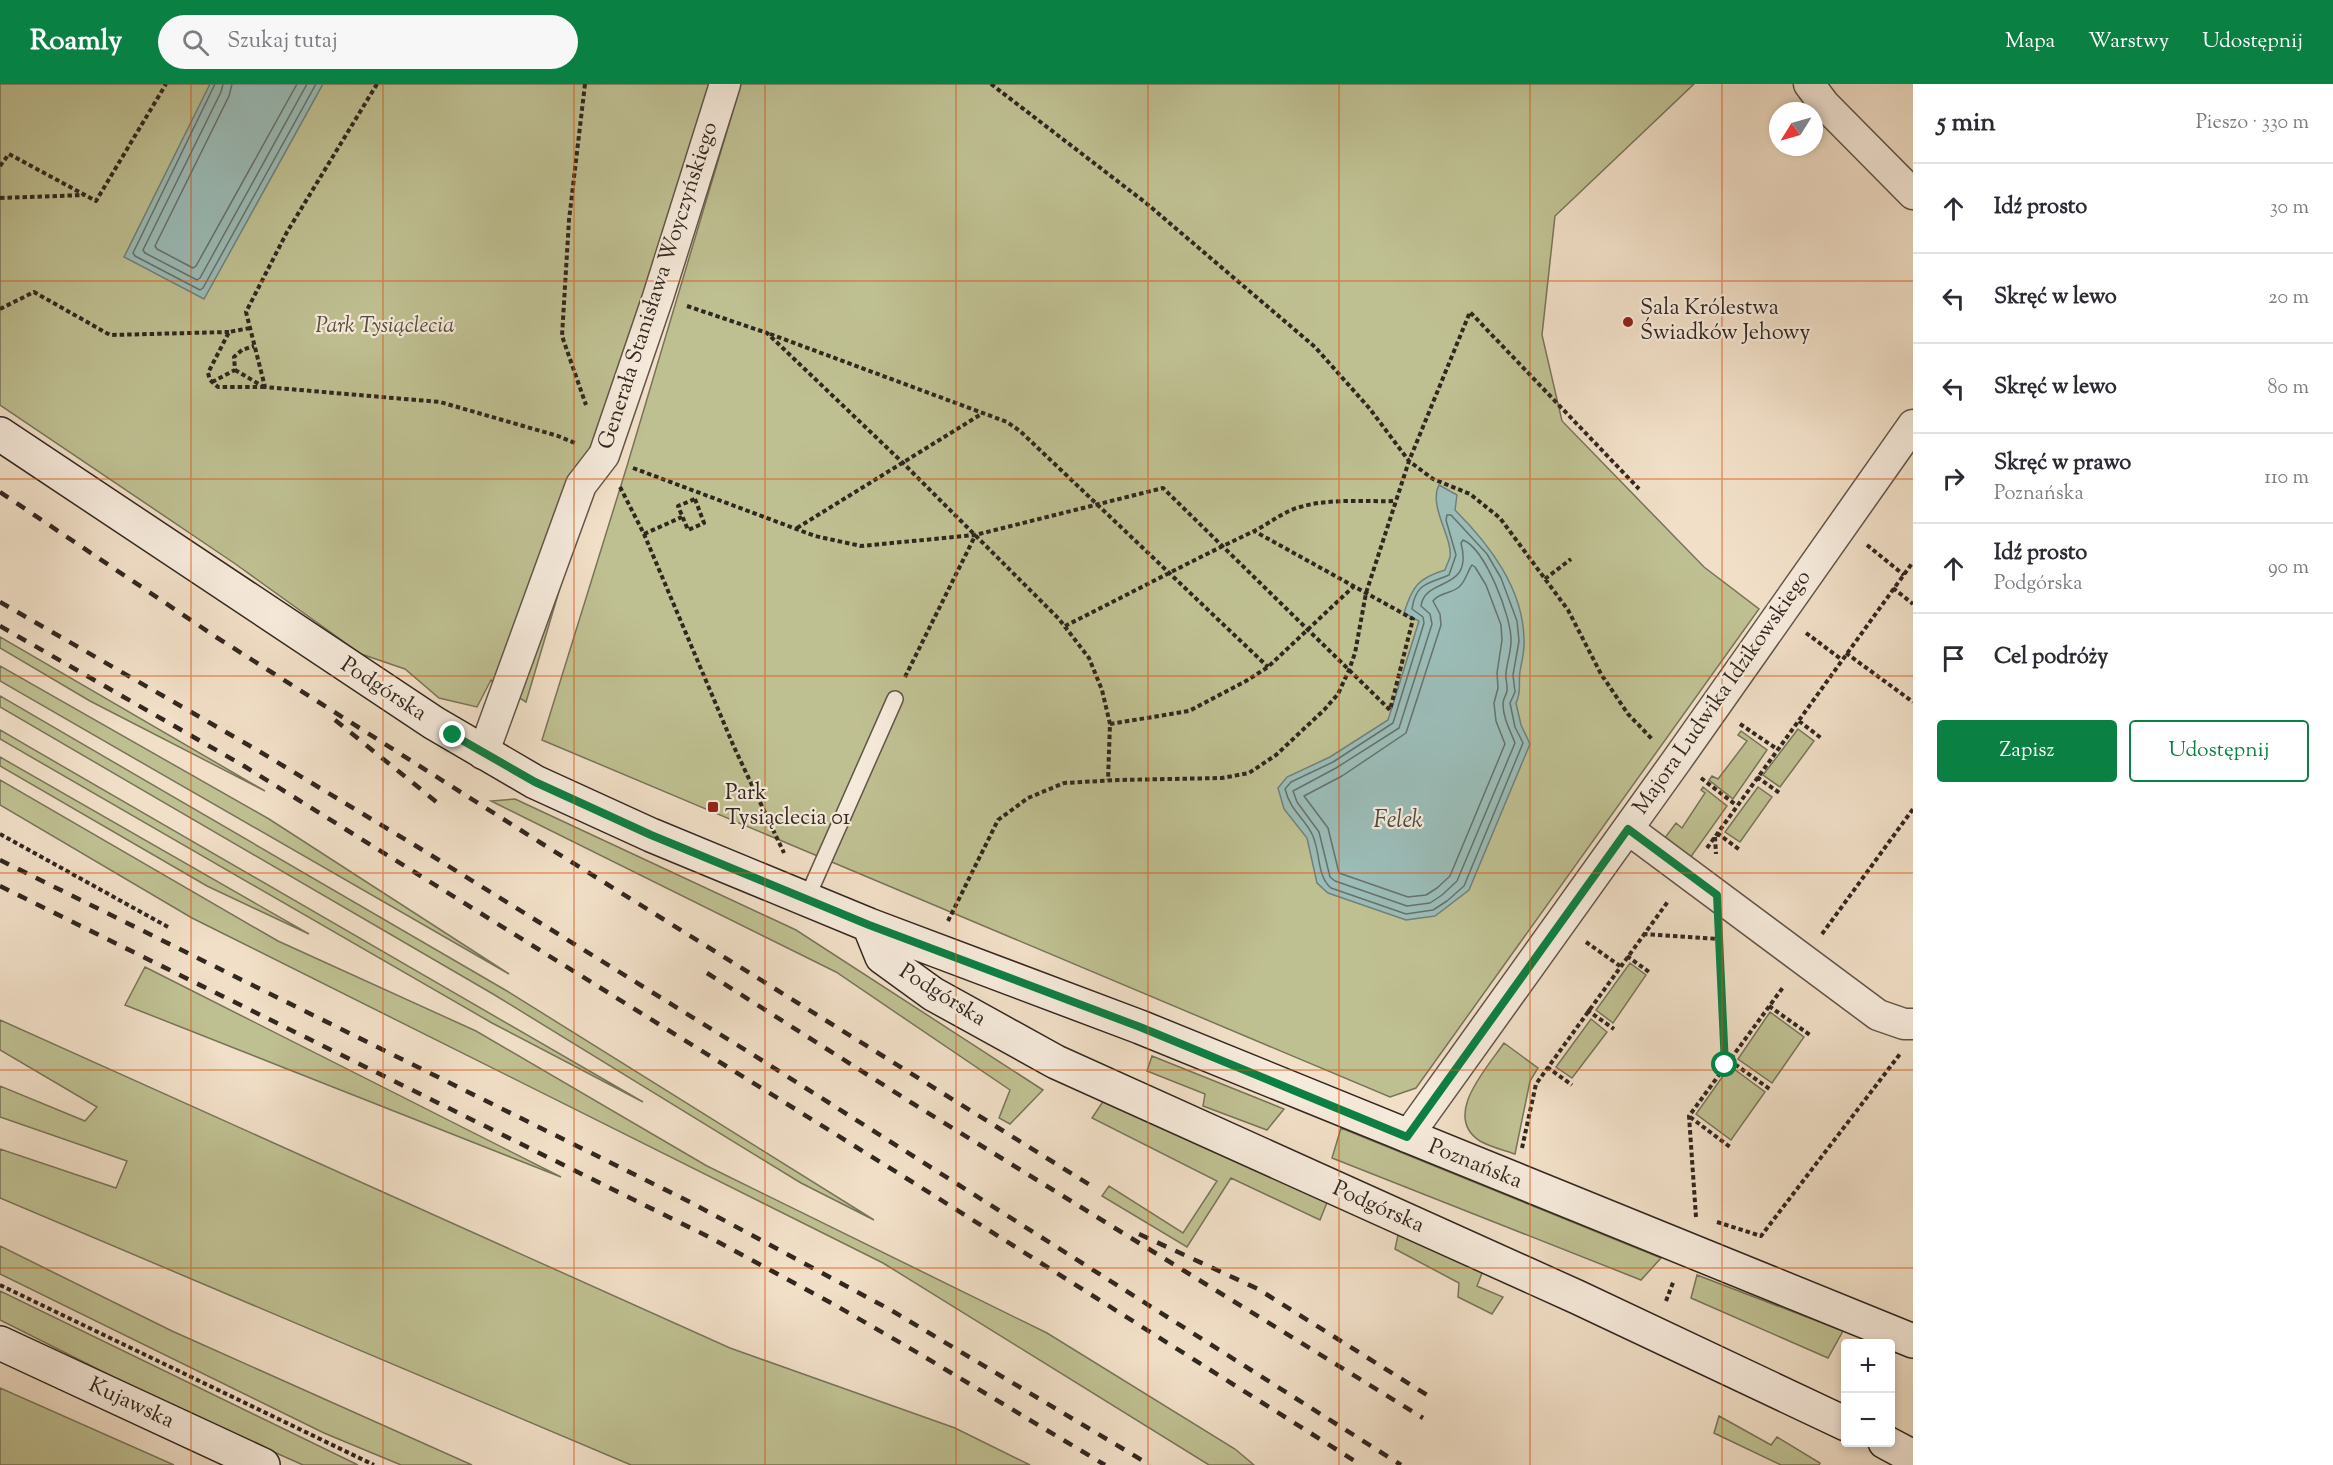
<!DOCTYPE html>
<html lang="pl">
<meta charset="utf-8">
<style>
:root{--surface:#fff;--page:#f7f7f7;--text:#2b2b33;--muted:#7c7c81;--line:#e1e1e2;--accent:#0b8043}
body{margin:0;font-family:"Sorts Mill Goudy",serif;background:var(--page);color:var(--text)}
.controls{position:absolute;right:18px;bottom:18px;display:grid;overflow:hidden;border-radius:6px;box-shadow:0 3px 9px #0003}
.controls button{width:54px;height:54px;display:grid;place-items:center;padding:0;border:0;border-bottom:2px solid var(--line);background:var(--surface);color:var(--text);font:30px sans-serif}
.compass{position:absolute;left:1769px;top:18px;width:54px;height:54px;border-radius:50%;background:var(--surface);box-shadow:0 3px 9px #0003;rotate:233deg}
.stop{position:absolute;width:18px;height:18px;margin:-14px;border:4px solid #0b8043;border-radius:50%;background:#fff}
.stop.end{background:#0b8043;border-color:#fff;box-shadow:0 2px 6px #0008}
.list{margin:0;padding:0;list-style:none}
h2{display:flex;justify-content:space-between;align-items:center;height:78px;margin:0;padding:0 24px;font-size:26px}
h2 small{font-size:20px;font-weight:400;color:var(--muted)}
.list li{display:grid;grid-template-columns:39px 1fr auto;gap:18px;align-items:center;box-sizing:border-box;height:90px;padding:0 24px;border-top:2px solid var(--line)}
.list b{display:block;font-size:22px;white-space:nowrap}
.list p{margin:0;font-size:20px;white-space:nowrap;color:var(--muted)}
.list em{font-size:20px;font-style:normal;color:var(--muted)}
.actions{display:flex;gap:12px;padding:18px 24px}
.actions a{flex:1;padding:14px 0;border:2px solid var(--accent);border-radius:6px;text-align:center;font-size:21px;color:var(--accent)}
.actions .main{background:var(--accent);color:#fff}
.icon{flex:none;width:33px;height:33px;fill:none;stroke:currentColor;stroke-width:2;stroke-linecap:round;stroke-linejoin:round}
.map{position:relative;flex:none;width:1913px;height:1381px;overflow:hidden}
header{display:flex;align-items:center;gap:36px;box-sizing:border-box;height:84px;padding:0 30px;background:var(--accent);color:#fff}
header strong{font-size:28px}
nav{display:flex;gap:33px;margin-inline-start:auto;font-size:21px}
.search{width:420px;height:54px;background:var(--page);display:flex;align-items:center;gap:15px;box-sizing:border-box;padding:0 21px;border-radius:33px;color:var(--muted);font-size:22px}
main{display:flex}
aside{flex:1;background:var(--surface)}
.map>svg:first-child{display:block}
.green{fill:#bfc092;stroke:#787459;stroke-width:1.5}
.water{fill:#9bbcb7;stroke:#71807b;stroke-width:1.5}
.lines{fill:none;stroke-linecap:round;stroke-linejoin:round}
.shore{stroke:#66726c;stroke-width:1.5}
.lane-casing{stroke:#62554a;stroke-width:18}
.street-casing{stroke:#62554a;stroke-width:33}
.secondary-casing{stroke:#322720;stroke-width:36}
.path{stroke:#322720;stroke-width:4;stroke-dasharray:4.5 3;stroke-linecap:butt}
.lane{stroke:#f6eadb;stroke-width:15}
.street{stroke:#f6eadb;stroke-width:30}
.secondary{stroke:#f6eadb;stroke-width:33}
.rail{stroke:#322720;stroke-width:4.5;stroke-dasharray:10 10;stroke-linecap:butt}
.route{stroke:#0b8043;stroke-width:8}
.grid{fill:none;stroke:#d6540e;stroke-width:1.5;stroke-opacity:0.55}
.poi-dot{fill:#8f2418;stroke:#f6eadb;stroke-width:2}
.labels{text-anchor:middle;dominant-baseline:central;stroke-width:4.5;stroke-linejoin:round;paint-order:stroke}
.street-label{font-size:22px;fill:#322720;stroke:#f6eadb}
.poi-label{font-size:22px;fill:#322720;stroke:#f6eadb;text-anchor:start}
.park-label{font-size:22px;font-style:italic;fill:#554d3c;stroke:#f6eadb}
.water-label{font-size:24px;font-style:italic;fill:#4c4c46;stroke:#f6eadb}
</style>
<header>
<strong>Roamly</strong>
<div class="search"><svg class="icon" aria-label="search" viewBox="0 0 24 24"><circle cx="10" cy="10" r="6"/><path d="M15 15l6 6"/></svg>Szukaj tutaj</div>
<nav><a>Mapa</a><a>Warstwy</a><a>Udostępnij</a></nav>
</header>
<main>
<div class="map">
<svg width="1913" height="1381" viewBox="0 0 1913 1381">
<rect width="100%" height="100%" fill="#f1dfc7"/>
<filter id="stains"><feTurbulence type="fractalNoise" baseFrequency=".00333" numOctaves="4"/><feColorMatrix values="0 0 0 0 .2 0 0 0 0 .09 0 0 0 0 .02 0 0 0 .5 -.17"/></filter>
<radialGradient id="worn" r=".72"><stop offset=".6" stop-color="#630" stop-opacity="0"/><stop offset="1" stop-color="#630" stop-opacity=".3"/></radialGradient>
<path class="green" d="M 0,0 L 710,0 L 526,618 L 491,596 L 477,623 L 439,614 L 405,585 L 361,570 L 234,479 L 0,321 Z
M 741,0 L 1694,0 L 1555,132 L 1542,251 L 1562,337 L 1704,483 L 1759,525 L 1416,1004 L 1390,1013 L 542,656 L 627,382 Z
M 0,553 L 265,707 L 90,617 L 0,564 Z
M 0,582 L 269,735 L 509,890 L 0,597 Z
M 0,612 L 507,907 L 874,1136 L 801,1099 L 493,910 L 0,623 Z
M 1798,645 L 1814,657 L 1780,703 L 1763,691 Z
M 0,646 L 643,1018 L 492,939 L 0,655 Z
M 1741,647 L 1767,666 L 1733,715 L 1709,696 L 1712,692 L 1718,695 L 1747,657 L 1738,651 Z
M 0,673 L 309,850 L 207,802 L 0,682 Z
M 0,696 L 278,857 L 476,947 L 707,1082 L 1047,1249 L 1235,1365 L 1254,1381 L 1209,1381 L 883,1179 L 192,834 L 0,721 Z
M 1703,703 L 1727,722 L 1690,774 L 1664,755 L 1676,739 L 1682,744 L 1705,709 L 1701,706 Z
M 1758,703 L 1772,713 L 1740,758 L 1725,748 Z
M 515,715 L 796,846 L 1043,1006 L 1010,1040 L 999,1034 L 1010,1006 L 836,888 L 491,717 Z
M 1630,879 L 1646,891 L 1613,939 L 1596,926 Z
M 145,883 L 561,1093 L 125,921 Z
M 1770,928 L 1804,953 L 1772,999 L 1738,975 Z
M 1591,935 L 1607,948 L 1572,994 L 1556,983 Z
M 0,936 L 730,1264 L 955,1344 L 1030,1381 L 631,1381 L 0,1114 L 0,1065 L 116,1104 L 127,1077 L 0,1033 L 0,1002 L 85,1037 L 97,1023 L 0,966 Z
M 1504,959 L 1538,984 L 1530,997 L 1515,1070 C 1504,1066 1490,1063 1480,1057 C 1441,1032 1488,983 1504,959 Z
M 1152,972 L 1284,1025 L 1267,1046 L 1203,1022 L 1205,1010 L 1147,987 Z
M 1730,982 L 1765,1008 L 1731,1056 L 1696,1030 Z
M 1104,1016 L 1328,1116 L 1320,1136 L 1231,1094 L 1187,1163 L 1102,1112 L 1109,1102 L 1183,1149 L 1217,1097 L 1092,1034 Z
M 1341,1044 L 1661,1174 L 1641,1196 L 1332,1074 Z
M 1400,1142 L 1484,1184 L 1477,1202 L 1503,1213 L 1492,1230 L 1458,1213 L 1459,1199 L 1395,1165 Z
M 0,1162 L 172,1247 L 472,1381 L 401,1381 L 324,1349 L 0,1190 Z
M 1697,1191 L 1843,1247 L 1828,1274 L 1691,1214 Z
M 0,1207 L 358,1381 L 303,1381 L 238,1352 L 219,1346 L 0,1236 Z
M 0,1304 L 174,1381 L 0,1381 Z
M 1719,1332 L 1771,1361 L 1777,1353 L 1820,1379 L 1819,1381 L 1781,1381 L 1714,1349 Z"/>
<path class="water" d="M 210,0 L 323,0 L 204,215 L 124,173 Z
M 1439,401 L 1457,411 L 1455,426 C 1489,460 1523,504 1524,555 C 1525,565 1522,577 1520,587 C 1518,600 1522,607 1516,619 L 1521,641 L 1530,660 L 1469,806 L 1435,832 L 1406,836 L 1328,809 L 1317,799 L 1307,754 L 1284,725 L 1278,704 L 1287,693 L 1330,673 L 1388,636 L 1419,537 L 1404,529 C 1412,503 1418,494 1445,486 C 1446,482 1449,477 1450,473 C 1453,454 1428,422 1439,401 Z"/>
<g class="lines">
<path class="shore" d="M 215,0 L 133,169 L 135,172 L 200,206 L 203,204 L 316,0
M 223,0 L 221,8 L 143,166 L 145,169 L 197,196 L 200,194 L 307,0
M 232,0 L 229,12 L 155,162 L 157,165 L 193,184 L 196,182 L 297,0
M 1447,431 L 1451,431 L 1487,470 L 1501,494 L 1517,537 L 1519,557 L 1513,591 L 1515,608 L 1510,619 L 1515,643 L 1523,659 L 1464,802 L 1447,817 L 1433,826 L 1406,830 L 1331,804 C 1316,791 1321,768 1312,750 C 1303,732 1291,728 1285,705 L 1291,698 L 1333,678 L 1393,639 L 1424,539 L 1423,533 L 1412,525 C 1416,498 1429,500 1449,491 L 1456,471 L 1446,436 Z
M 1463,456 C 1485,464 1512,534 1511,557 C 1511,568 1507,578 1506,589 C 1505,595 1508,601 1507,607 C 1506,612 1503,614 1503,620 C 1503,634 1510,646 1515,659 L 1457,797 L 1442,811 L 1430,819 L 1407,822 L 1335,797 L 1330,793 L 1319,748 L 1297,718 L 1293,707 L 1336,684 L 1399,644 L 1432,540 L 1430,530 L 1421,522 C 1425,492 1474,509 1461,459 Z
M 1472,481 L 1475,483 L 1486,501 L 1501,541 L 1502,556 L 1497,589 L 1498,604 L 1494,619 L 1496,637 L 1505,660 L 1450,792 L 1437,804 L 1426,811 L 1408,813 L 1339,789 L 1328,744 L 1304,712 L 1342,692 L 1406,649 L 1441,541 L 1440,530 L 1433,517 C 1440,508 1451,510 1459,503 C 1466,497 1467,488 1472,481 Z"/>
<g class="lane-casing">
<path id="lane" d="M 806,816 L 895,615"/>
</g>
<g class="street-casing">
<path id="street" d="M 1809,0 L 1824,20 L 1913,110
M 483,670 L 581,401 L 604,371 L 658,213 L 725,0
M 1628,745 L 1878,931 L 1904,940 L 1913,940
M 1407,1053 L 1677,676 L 1913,341"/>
</g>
<g class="secondary-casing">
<path id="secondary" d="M 0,350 L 434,639 L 535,698 L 651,751 L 869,841 L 1140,943 L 1913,1257
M 869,841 L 882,873 L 933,910 L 1056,978 L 1577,1213 L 1846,1340
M 0,1259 L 263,1381
M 1885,1358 L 1913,1373"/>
</g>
<path class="path" d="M 377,0 L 287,148 L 246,228 L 265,303 L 440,318 L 558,352 L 575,359
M 585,0 L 569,136 L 562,252 L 586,321
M 991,0 L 1146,119 L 1315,263 L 1370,325 L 1409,377 L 1433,395 L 1470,410 L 1500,434 L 1568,526 L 1601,590 L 1628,630 L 1653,656
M 0,82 L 9,70 L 96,117 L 166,0
M 0,114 L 85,111
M 687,222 L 767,249 L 903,379 L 1059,535 L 1089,574 L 1102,606 L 1110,640 L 1108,696
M 0,225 L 34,208 L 110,251 L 229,248
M 250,244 L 229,248 L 208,289 L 210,296 L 218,303 L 265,303
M 770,250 L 1007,338 L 1020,347 L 1268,583
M 235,286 L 264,303
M 212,298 L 235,286 L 234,273 L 242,266 L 254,262
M 633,384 L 815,452 L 861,462 L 975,451 L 1163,404 L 1390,626 L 1413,535 L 1254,447
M 620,403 L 644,450 L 734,663 L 784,769
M 695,415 L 704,439 L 688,446 L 678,422 Z
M 797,444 L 983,329
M 644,450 L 682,433
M 1867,461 L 1904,491
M 1545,495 L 1571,475
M 1893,504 L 1913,520
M 1065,542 C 1127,511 1189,478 1252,448 C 1269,440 1282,428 1300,423 C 1330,414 1365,418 1396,417
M 1806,549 L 1841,575
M 1846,569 L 1913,618
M 905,593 L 975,452
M 1799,637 L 1821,654
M 1110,640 L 1189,627 L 1246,597 L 1268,583 L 1354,502
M 1740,640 L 1777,665
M 1757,693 L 1781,710
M 1701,694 L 1736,721
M 1717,749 L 1740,766
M 0,750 L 168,843
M 1715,753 L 1716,770
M 1707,764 L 1913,478
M 948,837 L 998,736 L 1028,714 L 1064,699 L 1118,696 L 1222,694 L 1249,689 L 1276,671 L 1324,626 L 1338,610 L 1349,586 L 1355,569 L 1366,509 L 1409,377 L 1470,228 L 1639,405
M 1643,850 L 1720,855
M 1822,850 L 1913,725
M 1720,855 L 1725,981
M 1586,858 L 1620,882
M 1627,872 L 1649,888
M 1769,922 L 1810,951
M 1587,926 L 1614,945
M 1729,976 L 1771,1006
M 1547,983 L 1572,1001
M 1690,1033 L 1730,1063
M 1522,1064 L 1536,1000 L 1669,816
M 1696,1133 L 1689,1032 L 1784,902
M 1717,1138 L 1761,1152 L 1900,970
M 0,1201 L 374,1381
M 1666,1217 L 1674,1196"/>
<use href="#lane" class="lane"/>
<use href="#street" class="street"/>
<use href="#secondary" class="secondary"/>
<path class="rail" d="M 0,408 L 222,557
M 0,518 L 257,666 L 421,765 L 763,977 L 1401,1381
M 0,542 L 244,682 L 922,1104 L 1361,1381
M 216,553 L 541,759 L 1090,1101
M 335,636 L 439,720
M 0,776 L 690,1118 L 889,1225 L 1150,1381
M 0,802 L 711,1154 L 835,1221 L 918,1269 L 1105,1381
M 707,889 L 912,1019 L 1423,1334
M 1139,1150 L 1258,1205 L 1435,1316"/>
</g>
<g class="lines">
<path class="route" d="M 453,651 L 535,698 L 651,751 L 869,841 L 1140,943 L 1407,1053 L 1628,745 L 1717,811 L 1725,981"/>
</g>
<path class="grid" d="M 191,0 L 191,1381M 383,0 L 383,1381M 574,0 L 574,1381M 765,0 L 765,1381M 956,0 L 956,1381M 1148,0 L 1148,1381M 1339,0 L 1339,1381M 1530,0 L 1530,1381M 1722,0 L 1722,1381M 0,197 L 1913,197M 0,395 L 1913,395M 0,592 L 1913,592M 0,789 L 1913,789M 0,986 L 1913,986M 0,1184 L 1913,1184"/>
<g class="poi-dot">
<circle cx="1628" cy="238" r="6"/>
<rect x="707" y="717" width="12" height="12" rx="3"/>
</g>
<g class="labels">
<g class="street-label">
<text transform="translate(659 202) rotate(-72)">Generała Stanisława Woyczyńskiego</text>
<text transform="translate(383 606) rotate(33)">Podgórska</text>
<text transform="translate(1723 609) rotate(-55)">Majora Ludwika Idzikowskiego</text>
<text transform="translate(942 912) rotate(32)">Podgórska</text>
<text transform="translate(1475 1081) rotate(22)">Poznańska</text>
<text transform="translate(1378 1124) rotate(24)">Podgórska</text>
<text transform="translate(131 1320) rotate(25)">Kujawska</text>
</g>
<g class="poi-label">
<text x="1640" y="225">Sala Królestwa<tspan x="1640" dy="25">Świadków Jehowy</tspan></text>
<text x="725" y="710">Park<tspan x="725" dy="25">Tysiąclecia 01</tspan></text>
</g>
<g class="park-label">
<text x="385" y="243">Park Tysiąclecia</text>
</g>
<g class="water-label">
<text x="1398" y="737">Felek</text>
</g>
</g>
<rect width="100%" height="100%" filter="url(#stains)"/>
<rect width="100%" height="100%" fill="url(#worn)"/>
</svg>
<div class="controls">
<button>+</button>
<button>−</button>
</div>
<svg class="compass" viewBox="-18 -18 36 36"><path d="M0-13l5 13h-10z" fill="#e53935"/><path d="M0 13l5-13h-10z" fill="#7c7c81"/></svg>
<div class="stop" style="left:1725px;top:981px"></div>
<div class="stop end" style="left:453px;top:651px"></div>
</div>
<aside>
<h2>5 min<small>Pieszo · 330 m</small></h2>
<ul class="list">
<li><svg class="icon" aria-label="ahead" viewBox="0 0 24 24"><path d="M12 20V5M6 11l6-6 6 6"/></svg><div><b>Idź prosto</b></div><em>30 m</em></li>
<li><svg class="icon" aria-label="left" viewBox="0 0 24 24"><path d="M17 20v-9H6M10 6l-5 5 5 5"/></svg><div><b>Skręć w lewo</b></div><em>20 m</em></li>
<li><svg class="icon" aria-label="left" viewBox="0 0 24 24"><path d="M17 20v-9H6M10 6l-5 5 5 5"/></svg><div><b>Skręć w lewo</b></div><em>80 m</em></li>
<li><svg class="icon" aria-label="right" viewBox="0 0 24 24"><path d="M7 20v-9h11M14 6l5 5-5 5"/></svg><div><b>Skręć w prawo</b><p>Poznańska</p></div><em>110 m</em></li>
<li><svg class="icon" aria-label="ahead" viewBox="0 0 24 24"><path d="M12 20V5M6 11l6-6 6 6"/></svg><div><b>Idź prosto</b><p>Podgórska</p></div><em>90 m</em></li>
<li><svg class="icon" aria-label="arrive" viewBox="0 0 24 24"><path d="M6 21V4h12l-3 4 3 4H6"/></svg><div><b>Cel podróży</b></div></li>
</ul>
<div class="actions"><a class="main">Zapisz</a><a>Udostępnij</a></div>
</aside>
</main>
